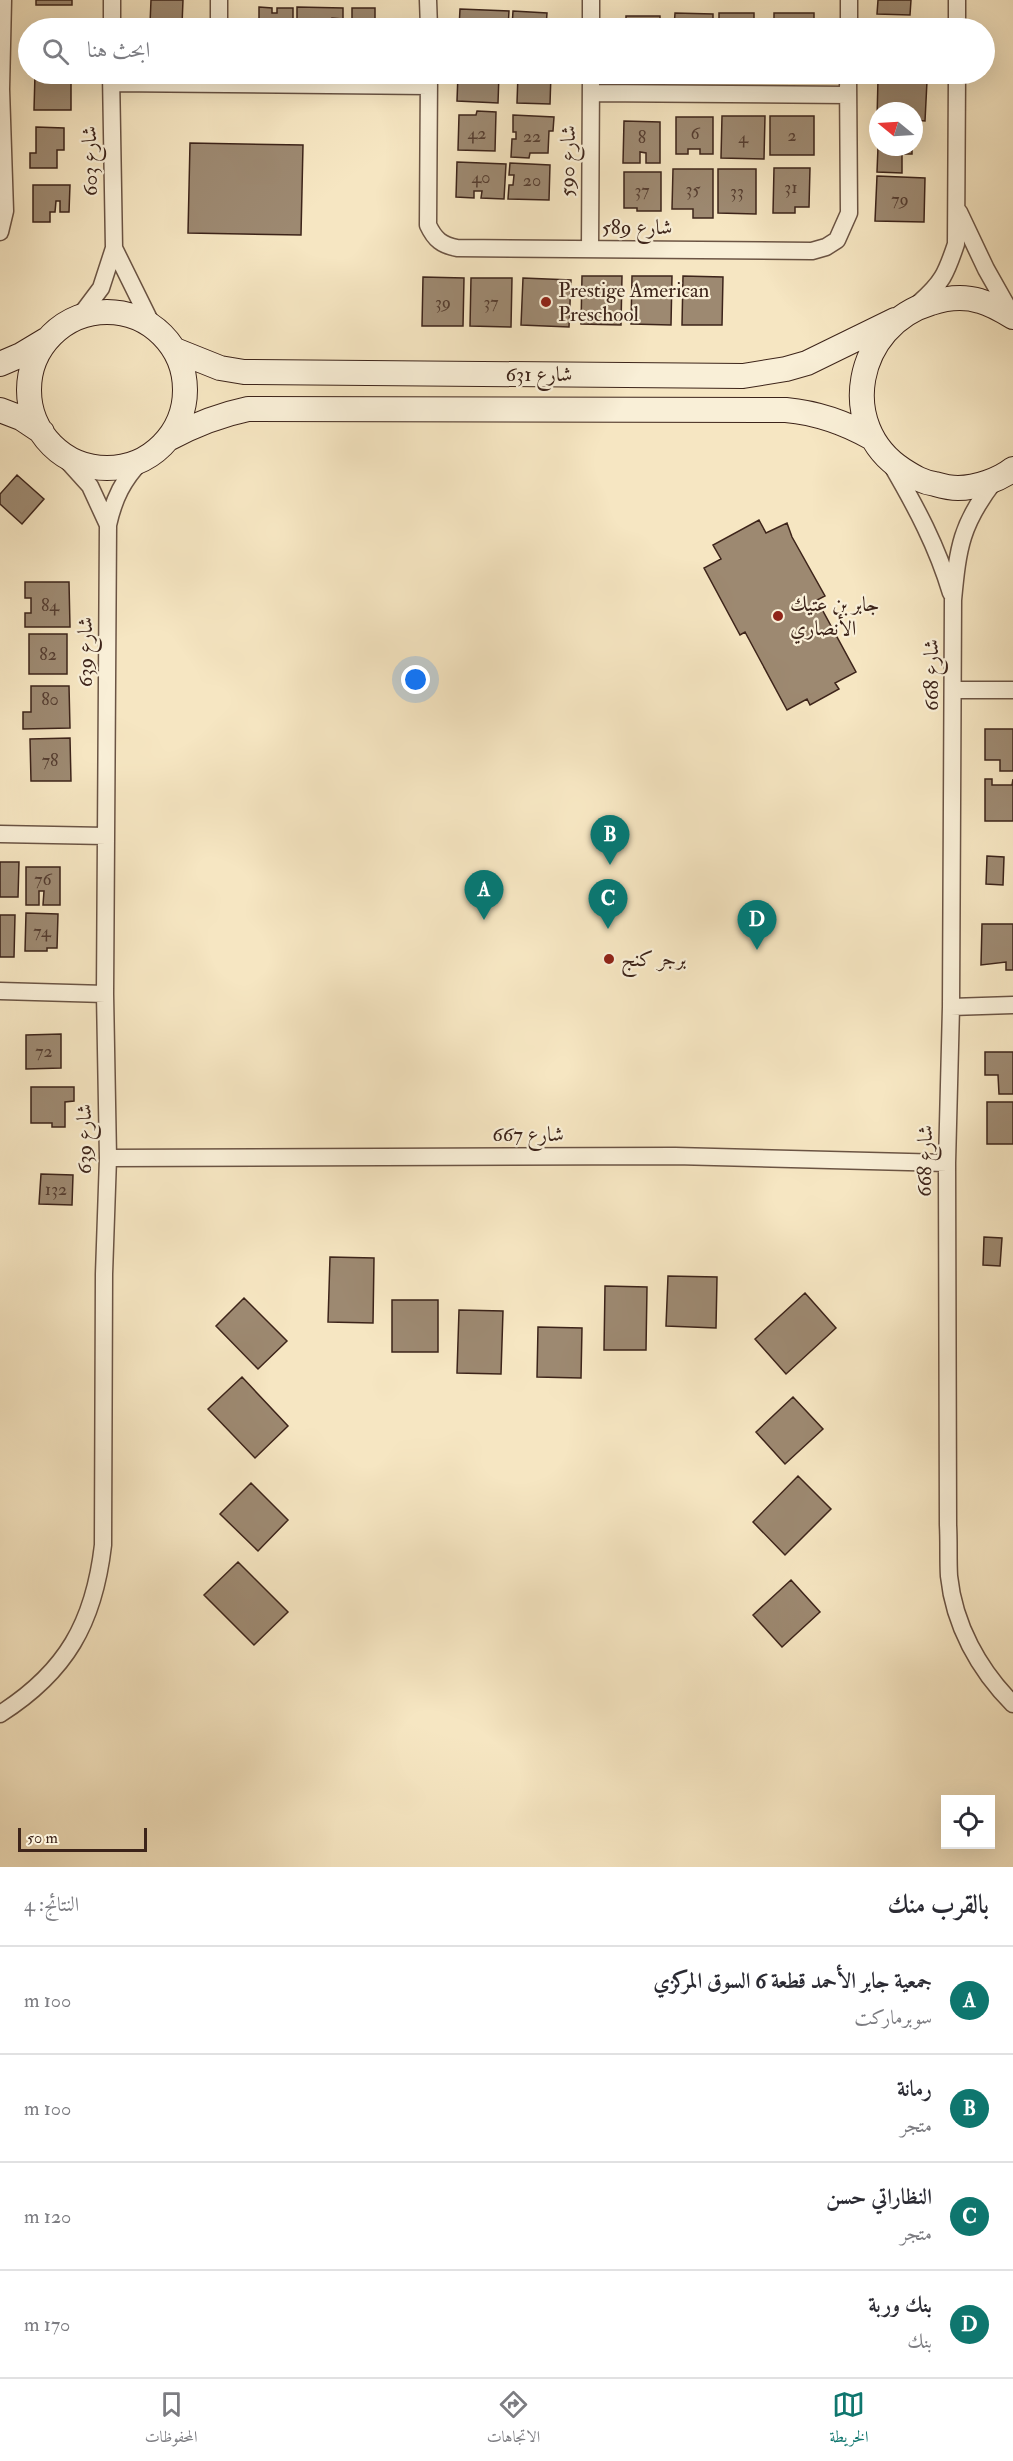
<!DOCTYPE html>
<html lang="ar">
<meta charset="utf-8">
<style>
:root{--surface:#fff;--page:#f2f2f3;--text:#2b2b33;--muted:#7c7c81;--line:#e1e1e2;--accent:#0f766e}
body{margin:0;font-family:"IM FELL Double Pica",Amiri,serif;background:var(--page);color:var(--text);direction:rtl}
.controls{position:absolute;right:18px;bottom:18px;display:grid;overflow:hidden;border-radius:0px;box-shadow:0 6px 24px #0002}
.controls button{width:54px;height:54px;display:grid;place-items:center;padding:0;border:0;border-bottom:2px solid var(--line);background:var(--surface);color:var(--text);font:30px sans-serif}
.compass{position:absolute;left:869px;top:102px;width:54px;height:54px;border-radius:50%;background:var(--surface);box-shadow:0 6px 24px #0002;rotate:288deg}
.scale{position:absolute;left:18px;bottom:15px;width:129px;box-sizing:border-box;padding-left:6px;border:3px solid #3d241a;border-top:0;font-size:16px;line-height:21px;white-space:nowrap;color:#3d241a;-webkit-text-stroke:4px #f9efd7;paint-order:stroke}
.you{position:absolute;left:416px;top:680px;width:21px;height:21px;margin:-15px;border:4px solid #fff;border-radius:50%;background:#1a73e8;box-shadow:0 0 0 9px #1a73e833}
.badge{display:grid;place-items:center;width:39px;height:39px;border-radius:50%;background:var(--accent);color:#fff;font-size:20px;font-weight:700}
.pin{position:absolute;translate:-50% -50px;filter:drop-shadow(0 2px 3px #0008)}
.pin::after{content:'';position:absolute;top:32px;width:21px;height:18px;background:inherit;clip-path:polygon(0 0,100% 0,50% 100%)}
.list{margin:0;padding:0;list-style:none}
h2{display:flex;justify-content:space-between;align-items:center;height:78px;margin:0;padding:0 24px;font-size:26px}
h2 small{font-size:20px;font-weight:400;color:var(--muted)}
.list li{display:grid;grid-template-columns:39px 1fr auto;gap:18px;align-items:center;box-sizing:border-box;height:108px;padding:0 24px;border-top:2px solid var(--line)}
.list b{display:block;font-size:22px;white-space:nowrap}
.list p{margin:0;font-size:20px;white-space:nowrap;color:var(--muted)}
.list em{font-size:20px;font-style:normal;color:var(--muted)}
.icon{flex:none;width:33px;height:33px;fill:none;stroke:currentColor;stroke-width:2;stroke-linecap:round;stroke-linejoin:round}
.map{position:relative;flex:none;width:1013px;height:1867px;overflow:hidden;direction:ltr}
.search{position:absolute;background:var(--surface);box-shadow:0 6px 24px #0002;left:18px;right:18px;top:18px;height:66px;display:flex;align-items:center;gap:15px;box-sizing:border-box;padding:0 21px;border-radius:33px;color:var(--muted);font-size:22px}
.sheet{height:510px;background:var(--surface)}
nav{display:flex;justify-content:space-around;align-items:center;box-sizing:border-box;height:84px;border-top:2px solid var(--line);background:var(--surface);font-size:16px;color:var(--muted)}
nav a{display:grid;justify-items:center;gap:3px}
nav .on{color:var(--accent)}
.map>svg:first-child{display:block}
.building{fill:#9d8971;stroke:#3d241a;stroke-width:1.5}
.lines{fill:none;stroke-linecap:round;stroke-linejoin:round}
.street-casing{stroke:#6b5444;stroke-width:19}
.secondary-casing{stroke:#3d241a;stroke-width:26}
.street{stroke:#f9efd7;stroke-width:16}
.secondary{stroke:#f9efd7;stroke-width:24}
.poi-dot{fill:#8f2418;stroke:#f9efd7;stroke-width:2}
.labels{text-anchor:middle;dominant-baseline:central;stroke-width:4.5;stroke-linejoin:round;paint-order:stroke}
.number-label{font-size:18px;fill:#553d30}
.street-label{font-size:21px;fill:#3d241a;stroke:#f9efd7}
.poi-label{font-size:21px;fill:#3d241a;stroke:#f9efd7;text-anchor:start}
</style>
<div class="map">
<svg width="1013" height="1867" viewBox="0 0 1013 1867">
<rect width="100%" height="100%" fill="#f6e6c2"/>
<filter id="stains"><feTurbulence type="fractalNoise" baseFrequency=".00333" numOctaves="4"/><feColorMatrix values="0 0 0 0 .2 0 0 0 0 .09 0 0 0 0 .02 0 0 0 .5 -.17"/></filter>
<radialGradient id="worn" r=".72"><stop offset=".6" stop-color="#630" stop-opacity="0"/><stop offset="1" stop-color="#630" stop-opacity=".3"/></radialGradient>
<path class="building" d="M 36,0 L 72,0 L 72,5 L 36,5 Z
M 151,0 L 183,0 L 182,25 L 150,24 Z
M 878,0 L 911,0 L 910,15 L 877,14 Z
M 259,7 L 272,8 L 272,13 L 277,13 L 277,8 L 293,8 L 293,28 L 259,28 Z
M 297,7 L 343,8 L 343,19 L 332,18 L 332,25 L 342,26 L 342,28 L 297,28 Z
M 352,8 L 375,8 L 375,28 L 352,28 Z
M 460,9 L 509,11 L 508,28 L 459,28 Z
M 513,11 L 547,13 L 546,28 L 512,27 Z
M 675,13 L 713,14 L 713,28 L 674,28 Z
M 719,13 L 754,13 L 754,28 L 719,28 Z
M 774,13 L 814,13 L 814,28 L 774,28 Z
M 626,16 L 660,16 L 660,28 L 626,28 Z
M 38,24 L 72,24 L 72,28 L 38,28 Z
M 35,74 L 71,74 L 71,110 L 34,110 Z
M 458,74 L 499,74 L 498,103 L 457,101 Z
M 518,74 L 551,74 L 550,104 L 517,103 Z
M 878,79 L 927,81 L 925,121 L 914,120 L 914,111 L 878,111 L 877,119 Z
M 477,111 L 496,112 L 495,151 L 458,150 L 459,115 L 476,115 Z
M 513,115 L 554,117 L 553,131 L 549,131 L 548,153 L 530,153 L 529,158 L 511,157 L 512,139 L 516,139 L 516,132 L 513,132 Z
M 722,116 L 765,116 L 764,159 L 721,158 Z
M 770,116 L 814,116 L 814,155 L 770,155 Z
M 676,117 L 713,117 L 713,154 L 700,154 L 700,149 L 688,149 L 688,154 L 676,154 Z
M 624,121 L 660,122 L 660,163 L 646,163 L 646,153 L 640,152 L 640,163 L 623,163 Z
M 36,127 L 64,128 L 64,150 L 57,150 L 57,168 L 30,168 L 30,153 L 36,153 Z
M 190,143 L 303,145 L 301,235 L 188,233 Z
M 878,147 L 912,147 L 912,154 L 902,154 L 902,173 L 877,172 Z
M 457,162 L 506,164 L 504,199 L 481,198 L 482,191 L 474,191 L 474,198 L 456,197 Z
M 510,163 L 550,165 L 549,200 L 508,199 L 509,185 L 513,185 L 514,175 L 509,175 Z
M 774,168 L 810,168 L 809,207 L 795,207 L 795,213 L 773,213 Z
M 673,169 L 713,169 L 713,218 L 693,218 L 693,209 L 672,209 Z
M 718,169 L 756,169 L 756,214 L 718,213 Z
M 624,172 L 661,172 L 661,211 L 637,211 L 637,208 L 624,208 Z
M 877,176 L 925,178 L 924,222 L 875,221 Z
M 33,185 L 70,185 L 69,212 L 60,212 L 60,201 L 56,201 L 55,212 L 50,212 L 50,222 L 33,222 Z
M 582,276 L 622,276 L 621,325 L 581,324 Z
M 632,276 L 672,276 L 671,325 L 631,324 Z
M 683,276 L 723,277 L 722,325 L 682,325 Z
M 423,277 L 464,278 L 463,326 L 422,326 Z
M 471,278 L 512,278 L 511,327 L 470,326 Z
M 523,278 L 571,280 L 569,327 L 521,325 Z
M 17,475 L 44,499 L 22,524 L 0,504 L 0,494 Z
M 759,520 L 766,533 L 787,523 L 792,537 L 825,596 L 817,600 L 856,672 L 835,683 L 839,689 L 810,705 L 807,699 L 787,710 L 745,632 L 740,635 L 704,568 L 721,559 L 713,545 Z
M 25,582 L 69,582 L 70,627 L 25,627 L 25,613 L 31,613 L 31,598 L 25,598 Z
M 29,634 L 67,634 L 67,674 L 29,674 Z
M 31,686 L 69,686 L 70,728 L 23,729 L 23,712 L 31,712 Z
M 985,729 L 1013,729 L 1013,771 L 1000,771 L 1000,760 L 985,760 Z
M 70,738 L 71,781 L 31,781 L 30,739 Z
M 985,779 L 992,779 L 992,785 L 1012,785 L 1013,779 L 1013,821 L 985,821 Z
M 987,856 L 1004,857 L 1003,885 L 986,884 Z
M 0,862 L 19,862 L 18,897 L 0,897 Z
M 26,867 L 60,867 L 60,905 L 43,905 L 44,891 L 39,891 L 39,905 L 26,905 Z
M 26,913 L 58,914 L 57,948 L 47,948 L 47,951 L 25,951 Z
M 0,915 L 15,915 L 14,957 L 0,957 Z
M 982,924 L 1013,924 L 1013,970 L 1006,970 L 1006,962 L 981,965 Z
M 61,1034 L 61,1068 L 26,1069 L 26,1035 Z
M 985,1052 L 1013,1052 L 1013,1094 L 999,1094 L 998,1075 L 985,1075 Z
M 31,1087 L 74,1087 L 74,1101 L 65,1102 L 65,1127 L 52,1127 L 52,1123 L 31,1123 Z
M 987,1102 L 1013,1102 L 1013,1144 L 987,1144 Z
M 41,1174 L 73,1175 L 72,1205 L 39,1204 Z
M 984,1237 L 1002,1238 L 1000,1266 L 983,1265 Z
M 330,1257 L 374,1258 L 373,1323 L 328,1322 Z
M 668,1276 L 717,1277 L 716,1328 L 666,1326 Z
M 605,1286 L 647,1287 L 646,1350 L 604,1350 Z
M 805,1293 L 836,1328 L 786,1374 L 755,1339 Z
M 244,1298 L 287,1341 L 258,1369 L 216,1326 Z
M 392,1300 L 438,1300 L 438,1352 L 392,1352 Z
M 459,1310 L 503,1311 L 501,1374 L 457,1373 Z
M 538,1327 L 582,1328 L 581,1378 L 537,1377 Z
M 242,1377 L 288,1426 L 255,1458 L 208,1409 Z
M 793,1397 L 823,1429 L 785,1464 L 756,1432 Z
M 798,1476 L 831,1509 L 785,1555 L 753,1522 Z
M 251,1483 L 288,1520 L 258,1551 L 220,1514 Z
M 238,1562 L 288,1612 L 254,1645 L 204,1595 Z
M 791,1580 L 820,1612 L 782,1647 L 753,1615 Z"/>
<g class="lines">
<g class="street-casing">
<path id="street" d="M 428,0 L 429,28
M 957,0 L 957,28
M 112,28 L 112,0
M 219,28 L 219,0
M 591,28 L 591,0
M 849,28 L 849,0
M 429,74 L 428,225 C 435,240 442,245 457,248 L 812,251 L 826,247 L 837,240 L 849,213 L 848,74
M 111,83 L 429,86
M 591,93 L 848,95
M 959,212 L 986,269 L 1012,315
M 0,232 L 5,211 L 1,89 L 3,0
M 114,248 L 152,325
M 590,249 L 591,74
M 919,303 C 942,283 946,274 956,244 L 957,74
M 80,316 L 101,288 L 114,248 L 111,74
M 62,455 L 90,486 L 108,525
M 891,464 C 916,507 937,546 951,593
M 995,480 C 961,524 958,547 953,600 L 951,1007 L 947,1163 L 948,1525 C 949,1542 948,1559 949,1576 C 954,1625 979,1670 1013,1704
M 954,690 L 1013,690
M 0,834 L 106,836
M 0,991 L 105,994
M 951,1007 L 1013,1005
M 108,1158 L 675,1156 L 947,1163
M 0,1714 C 66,1672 94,1623 103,1545 L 104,1274 L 108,1158 L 105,994 L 108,525 C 114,498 123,480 142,460"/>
</g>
<g class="secondary-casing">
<path id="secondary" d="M29 390a78 78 0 1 1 156 0a78 78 0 1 1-156 0Z
M 1013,317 C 1003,311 991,304 980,301 C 964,296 946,298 931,303 C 856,325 835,426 903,470 C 914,477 922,482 935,484 C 942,486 951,488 958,488 C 976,488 999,480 1013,469
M 175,350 L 220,368 L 244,372 L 743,376 L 786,369 L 807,363 L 895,320
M 0,364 L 21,355 L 46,340
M 0,410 L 21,418 L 42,432
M 168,439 C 194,425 219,415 248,409 L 786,410 C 818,413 844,422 872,438"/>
</g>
<use href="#street" class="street"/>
<use href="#secondary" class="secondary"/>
</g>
<g class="poi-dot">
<circle cx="546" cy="302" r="6"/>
<circle cx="778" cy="616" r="6"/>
<circle cx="609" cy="959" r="6"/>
</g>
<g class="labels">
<g class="number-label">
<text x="477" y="133">42</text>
<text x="695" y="133">6</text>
<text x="792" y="135">2</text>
<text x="532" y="136">22</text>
<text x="642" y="137">8</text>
<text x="743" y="137">4</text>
<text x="481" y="177">40</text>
<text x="532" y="180">20</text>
<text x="791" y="187">31</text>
<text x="693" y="189">35</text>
<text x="642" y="190">37</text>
<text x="737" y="191">33</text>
<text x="900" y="199">79</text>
<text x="443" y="302">39</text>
<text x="491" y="302">37</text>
<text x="50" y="605">84</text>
<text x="48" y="654">82</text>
<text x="50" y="699">80</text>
<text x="50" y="760">78</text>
<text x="43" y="879">76</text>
<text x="42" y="931">74</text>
<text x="44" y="1051">72</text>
<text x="56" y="1189">132</text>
</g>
<g class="street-label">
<text transform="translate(90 161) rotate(-91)">شارع 603</text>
<text transform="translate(568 161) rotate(-89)">شارع 590</text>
<text x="637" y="227">شارع 589</text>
<text x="539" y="374">شارع 631</text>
<text transform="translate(85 652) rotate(-90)">شارع 639</text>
<text transform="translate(931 675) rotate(-90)">شارع 668</text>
<text x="528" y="1134">شارع 667</text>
<text transform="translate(84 1139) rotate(-90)">شارع 639</text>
<text transform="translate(925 1161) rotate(-89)">شارع 668</text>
</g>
<g class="poi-label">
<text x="558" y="290">Prestige American<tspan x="558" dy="24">Preschool</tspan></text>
<text x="790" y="604">جابر بن عتيك<tspan x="790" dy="24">الأنصاري</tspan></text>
<text x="621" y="959">برجر كنج</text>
</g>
</g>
<rect width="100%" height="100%" filter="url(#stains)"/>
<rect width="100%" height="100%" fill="url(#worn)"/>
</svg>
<div class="controls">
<button><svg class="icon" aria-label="locate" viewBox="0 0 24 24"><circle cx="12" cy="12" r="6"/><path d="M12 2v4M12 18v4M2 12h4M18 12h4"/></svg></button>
</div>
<svg class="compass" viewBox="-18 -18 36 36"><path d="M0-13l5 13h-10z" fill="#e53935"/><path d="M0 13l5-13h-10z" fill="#7c7c81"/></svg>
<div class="scale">50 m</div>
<div class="you"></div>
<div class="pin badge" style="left:484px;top:920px">A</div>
<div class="pin badge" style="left:610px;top:865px">B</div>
<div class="pin badge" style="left:608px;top:929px">C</div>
<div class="pin badge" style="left:757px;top:950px">D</div>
<div class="search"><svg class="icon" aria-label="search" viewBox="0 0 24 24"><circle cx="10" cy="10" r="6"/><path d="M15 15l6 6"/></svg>ابحث هنا</div>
</div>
<section class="sheet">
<h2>بالقرب منك<small>النتائج: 4</small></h2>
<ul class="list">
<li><span class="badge">A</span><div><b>جمعية جابر الأحمد قطعة 6 السوق المركزي</b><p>سوبرماركت</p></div><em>100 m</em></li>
<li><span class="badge">B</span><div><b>رمانة</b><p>متجر</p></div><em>100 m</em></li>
<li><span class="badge">C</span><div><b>النظاراتي حسن</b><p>متجر</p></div><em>120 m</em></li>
<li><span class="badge">D</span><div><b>بنك وربة</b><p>بنك</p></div><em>170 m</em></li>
</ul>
</section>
<nav>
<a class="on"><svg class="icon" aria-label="map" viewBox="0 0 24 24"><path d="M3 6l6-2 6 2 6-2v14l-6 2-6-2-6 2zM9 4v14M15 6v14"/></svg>الخريطة</a>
<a><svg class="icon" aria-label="directions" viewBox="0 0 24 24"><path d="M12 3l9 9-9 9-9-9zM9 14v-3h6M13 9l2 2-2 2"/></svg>الاتجاهات</a>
<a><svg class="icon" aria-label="saved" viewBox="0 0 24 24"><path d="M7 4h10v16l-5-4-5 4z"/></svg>المحفوظات</a>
</nav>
